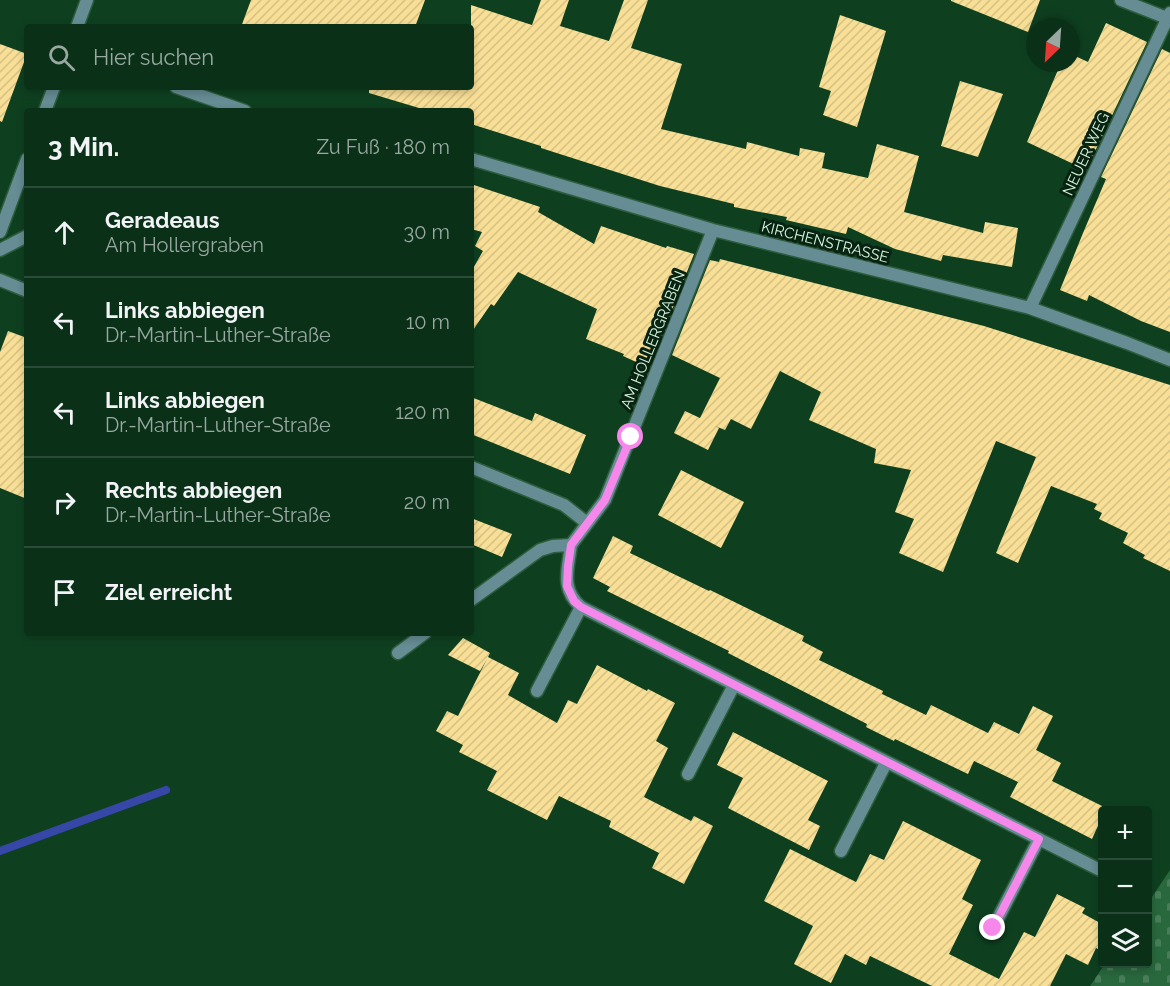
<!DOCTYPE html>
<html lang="de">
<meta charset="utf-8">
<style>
:root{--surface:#0a3018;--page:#133821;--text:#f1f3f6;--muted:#99a9a2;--line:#2a4b37}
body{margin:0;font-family:Raleway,sans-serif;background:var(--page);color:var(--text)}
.controls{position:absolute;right:18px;bottom:18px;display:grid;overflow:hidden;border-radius:6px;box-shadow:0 3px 9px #0003}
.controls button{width:54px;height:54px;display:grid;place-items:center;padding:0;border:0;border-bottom:2px solid var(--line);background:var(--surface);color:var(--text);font:30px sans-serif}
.compass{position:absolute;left:1026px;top:18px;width:54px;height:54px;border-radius:50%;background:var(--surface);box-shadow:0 3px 9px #0003;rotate:205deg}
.stop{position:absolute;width:18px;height:18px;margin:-14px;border:4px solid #f788eb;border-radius:50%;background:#fff}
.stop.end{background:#f788eb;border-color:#fff;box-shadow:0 2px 6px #0008}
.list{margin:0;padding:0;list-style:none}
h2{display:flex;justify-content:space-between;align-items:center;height:78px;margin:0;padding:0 24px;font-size:26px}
h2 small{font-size:20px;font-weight:400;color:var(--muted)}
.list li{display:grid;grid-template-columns:39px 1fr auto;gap:18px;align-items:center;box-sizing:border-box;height:90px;padding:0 24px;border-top:2px solid var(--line)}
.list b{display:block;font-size:22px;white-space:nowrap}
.list p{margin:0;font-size:20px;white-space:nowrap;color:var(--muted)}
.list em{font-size:20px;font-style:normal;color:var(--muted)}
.icon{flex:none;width:33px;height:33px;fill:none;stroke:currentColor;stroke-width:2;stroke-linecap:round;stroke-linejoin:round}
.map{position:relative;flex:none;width:1170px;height:986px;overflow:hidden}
.search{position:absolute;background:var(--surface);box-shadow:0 3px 9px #0003;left:24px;top:24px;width:450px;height:66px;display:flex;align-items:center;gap:15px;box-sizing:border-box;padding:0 21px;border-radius:6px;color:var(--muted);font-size:22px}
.panel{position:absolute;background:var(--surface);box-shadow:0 3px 9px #0003;left:24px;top:108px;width:450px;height:528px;border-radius:6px}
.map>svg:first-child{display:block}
.cemetery{fill:url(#cemetery-stones)}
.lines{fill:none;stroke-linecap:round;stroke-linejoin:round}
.stream{stroke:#3647a7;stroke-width:8}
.building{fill:url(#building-hatch)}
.service-casing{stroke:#2e5d3e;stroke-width:15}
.minor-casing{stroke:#2e5d3e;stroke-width:15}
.service{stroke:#668c94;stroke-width:12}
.minor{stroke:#668c94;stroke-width:12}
.route{stroke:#f788eb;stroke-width:8}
.labels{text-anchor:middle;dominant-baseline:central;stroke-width:6;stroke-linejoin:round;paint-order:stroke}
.street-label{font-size:15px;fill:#d7f7dd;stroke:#082311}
</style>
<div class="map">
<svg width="1170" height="986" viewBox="0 0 1170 986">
<defs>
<pattern id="cemetery-stones" width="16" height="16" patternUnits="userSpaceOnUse" patternTransform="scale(1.5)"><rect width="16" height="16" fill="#29683d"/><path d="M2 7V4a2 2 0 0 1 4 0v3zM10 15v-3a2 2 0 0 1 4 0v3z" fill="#477e59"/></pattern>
<pattern id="building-hatch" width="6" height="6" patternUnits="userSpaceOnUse" patternTransform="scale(1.5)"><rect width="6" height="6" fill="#f9df96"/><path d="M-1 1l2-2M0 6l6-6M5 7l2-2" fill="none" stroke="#d4c185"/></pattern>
</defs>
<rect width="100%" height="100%" fill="#0e4020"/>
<path class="cemetery" d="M 1170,870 L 1170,986 L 1090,986 L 1105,964 L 1148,964 L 1148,903 Z"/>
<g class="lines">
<path class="stream" d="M 0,851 L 166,790"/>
</g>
<path class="building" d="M 251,0 L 425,0 L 415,27 L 241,27 Z
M 541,0 L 569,0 L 560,26 L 609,41 L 624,0 L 648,0 L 631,48 L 682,64 L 661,129 L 746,149 L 747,142 L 799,156 L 800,148 L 825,153 L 822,168 L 868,178 L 877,144 L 919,156 L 904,212 L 983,233 L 985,222 L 1018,228 L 1012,267 L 943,255 L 941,261 L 895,249 L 848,227 L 846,234 L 786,220 L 787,217 L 734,207 L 734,204 L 660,186 L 541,148 L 541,146 L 471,124 L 471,111 L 429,111 L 369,93 L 369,87 L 471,87 L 471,5 L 532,25 Z
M 951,0 L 1040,0 L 1028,32 L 951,1 Z
M 840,15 L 886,31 L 857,127 L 823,115 L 831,91 L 819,87 Z
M 1106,23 L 1147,42 L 1086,170 L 1027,142 L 1061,63 L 1071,63 L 1071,54 L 1088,62 Z
M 0,44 L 27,54 L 2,122 L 0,121 Z
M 1162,49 L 1170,53 L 1170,332 L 1141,321 L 1089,295 L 1087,301 L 1060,290 L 1083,233 L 1106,179 L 1101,177 Z
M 960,81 L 1003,94 L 978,157 L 941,146 Z
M 471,184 L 540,207 L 538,212 L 594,244 L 601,226 L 666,248 L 667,246 L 694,254 L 657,348 L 653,346 L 645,366 L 623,356 L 624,354 L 586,339 L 597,309 L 518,272 L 494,306 L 491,304 L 471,333 L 471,272 L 483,251 L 475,246 L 482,232 L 471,229 Z
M 720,259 L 984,326 L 1170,385 L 1170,571 L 1143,558 L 1145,555 L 1123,543 L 1128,533 L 1099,519 L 1102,513 L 1094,509 L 1097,504 L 1051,486 L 1018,563 L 996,553 L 1036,457 L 996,441 L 943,572 L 899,553 L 914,519 L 895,512 L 911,470 L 874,463 L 876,449 L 809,420 L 821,392 L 780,371 L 751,429 L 731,419 L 725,430 L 715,426 L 719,428 L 708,450 L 674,433 L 685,411 L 700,418 L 720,378 L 672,355 L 710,260 L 719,262 Z
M 8,331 L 27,338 L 27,499 L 0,488 L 0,352 Z
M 471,397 L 532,421 L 535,413 L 586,435 L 570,474 L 471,434 Z
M 681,470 L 744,502 L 721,548 L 658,515 Z
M 471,518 L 512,534 L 502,557 L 471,544 Z
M 613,536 L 633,546 L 630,553 L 709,591 L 710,590 L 804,636 L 802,641 L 823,652 L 819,660 L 883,691 L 882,694 L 926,715 L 931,705 L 988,733 L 994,722 L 1019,734 L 1033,706 L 1053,716 L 1036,750 L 1061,763 L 1052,781 L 1102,806 L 1102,817 L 1092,839 L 1010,797 L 1018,782 L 974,761 L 968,774 L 895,739 L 894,741 L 866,727 L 867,724 L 728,653 L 729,651 L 607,591 L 610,587 L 593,578 Z
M 463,638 L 490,653 L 488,657 L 519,673 L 508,695 L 557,723 L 568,700 L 577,704 L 597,665 L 647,691 L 648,689 L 675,703 L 656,741 L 668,748 L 644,797 L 691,821 L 694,816 L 713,826 L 684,884 L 652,868 L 659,853 L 609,827 L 611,821 L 559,796 L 547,820 L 487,790 L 497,771 L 459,752 L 463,745 L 436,731 L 447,711 L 458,716 L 487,659 L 480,671 L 448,655 Z
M 733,732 L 828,781 L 808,820 L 820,826 L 809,850 L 728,808 L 743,778 L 717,765 Z
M 903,821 L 981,860 L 962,899 L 973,905 L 949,954 L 999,979 L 1024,932 L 1035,937 L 1057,894 L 1085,908 L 1082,913 L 1102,924 L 1102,951 L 1096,948 L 1088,965 L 1066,954 L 1050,986 L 932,986 L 870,956 L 866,965 L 845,954 L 831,983 L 794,964 L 813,926 L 764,901 L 790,849 L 856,882 L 870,854 L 884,860 Z"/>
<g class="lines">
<g class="service-casing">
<path id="service" d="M 537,691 L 581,607
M 688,774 L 734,685
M 841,851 L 886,763
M 993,928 L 1039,839"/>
</g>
<g class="minor-casing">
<path id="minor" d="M 1121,0 L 1167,18
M 77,27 L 87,0
M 176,87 L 245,111
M 45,111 L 54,87
M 471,159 L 713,230 L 1030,308 L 1127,343 L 1170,360
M 0,232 L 27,159
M 0,250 L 27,236
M 0,280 L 27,291
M 1030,308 L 1170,13
M 471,467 L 564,505 L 587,523
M 571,545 C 568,569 560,589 581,607 L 1102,871
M 471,600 L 540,550 L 553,546 L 571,545 L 605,500 L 713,230
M 398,653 L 425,633"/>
</g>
<use href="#service" class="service"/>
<use href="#minor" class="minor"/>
</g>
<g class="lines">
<path class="route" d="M 631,437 L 605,500 L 571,545 L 568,566 L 567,586 L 574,601 L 581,607 L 1039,839 L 993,928"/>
</g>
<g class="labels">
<g class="street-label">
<text transform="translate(1086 154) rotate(-65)">NEUER WEG</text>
<text transform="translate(825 242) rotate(14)">KIRCHENSTRASSE</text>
<text transform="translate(653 340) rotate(-68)">AM HOLLERGRABEN</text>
</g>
</g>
</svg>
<div class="controls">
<button>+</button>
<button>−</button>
<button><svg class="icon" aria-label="layers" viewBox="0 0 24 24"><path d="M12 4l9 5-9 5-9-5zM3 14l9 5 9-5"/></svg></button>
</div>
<svg class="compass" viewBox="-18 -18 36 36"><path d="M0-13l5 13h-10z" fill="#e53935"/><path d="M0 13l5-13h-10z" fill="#99a9a2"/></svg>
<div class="stop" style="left:631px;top:437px"></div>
<div class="stop end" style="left:993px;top:928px"></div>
<div class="search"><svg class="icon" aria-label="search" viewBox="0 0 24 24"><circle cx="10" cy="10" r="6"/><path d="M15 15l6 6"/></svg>Hier suchen</div>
<section class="panel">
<h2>3 Min.<small>Zu Fuß · 180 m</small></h2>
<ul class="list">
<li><svg class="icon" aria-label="ahead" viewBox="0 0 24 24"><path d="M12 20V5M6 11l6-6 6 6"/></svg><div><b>Geradeaus</b><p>Am Hollergraben</p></div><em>30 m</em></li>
<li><svg class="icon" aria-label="left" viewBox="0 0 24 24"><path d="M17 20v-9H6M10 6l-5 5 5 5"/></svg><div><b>Links abbiegen</b><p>Dr.-Martin-Luther-Straße</p></div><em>10 m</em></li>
<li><svg class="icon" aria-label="left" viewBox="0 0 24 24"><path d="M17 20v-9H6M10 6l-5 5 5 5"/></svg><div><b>Links abbiegen</b><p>Dr.-Martin-Luther-Straße</p></div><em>120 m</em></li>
<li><svg class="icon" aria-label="right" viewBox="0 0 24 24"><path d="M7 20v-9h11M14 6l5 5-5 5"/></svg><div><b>Rechts abbiegen</b><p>Dr.-Martin-Luther-Straße</p></div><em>20 m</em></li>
<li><svg class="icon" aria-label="arrive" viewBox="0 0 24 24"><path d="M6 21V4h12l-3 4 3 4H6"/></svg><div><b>Ziel erreicht</b></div></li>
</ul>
</section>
</div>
